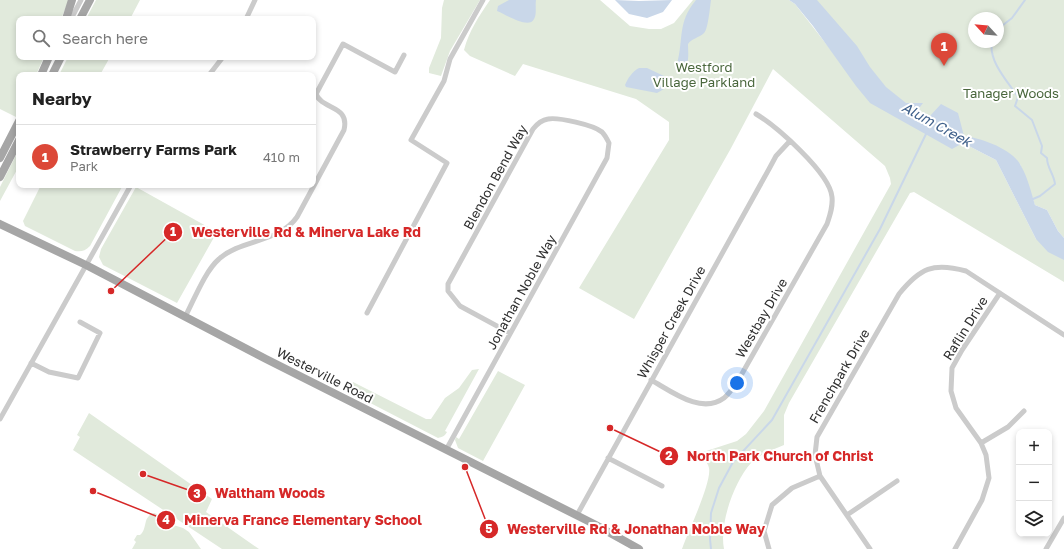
<!DOCTYPE html>
<meta charset="utf-8">
<style>
:root{--surface:#fff;--page:#f2f2f2;--text:#222;--muted:#767676;--line:#e0e0e0;--accent:#dc4838}
body{margin:0;font-family:"Golos Text",sans-serif;background:var(--page);color:var(--text)}
.controls{position:absolute;right:12px;bottom:12px;display:grid;overflow:hidden;border-radius:8px;box-shadow:0 2px 6px #0003}
.controls button{width:36px;height:36px;display:grid;place-items:center;padding:0;border:0;border-bottom:1px solid var(--line);background:var(--surface);color:var(--text);font:20px sans-serif}
.compass{position:absolute;left:968px;top:12px;width:36px;height:36px;border-radius:50%;background:var(--surface);box-shadow:0 2px 6px #0003;rotate:296deg}
.you{position:absolute;left:737px;top:383px;width:14px;height:14px;margin:-10px;border:3px solid #fff;border-radius:50%;background:#1a73e8;box-shadow:0 0 0 6px #1a73e833}
.badge{display:grid;place-items:center;width:26px;height:26px;border-radius:50%;background:var(--accent);color:#fff;font-size:13px;font-weight:700}
.pin{position:absolute;translate:-50% -33px;filter:drop-shadow(0 1px 2px #0008)}
.pin::after{content:'';position:absolute;top:21px;width:14px;height:12px;background:inherit;clip-path:polygon(0 0,100% 0,50% 100%)}
.list{margin:0;padding:0;list-style:none}
h2{display:flex;justify-content:space-between;align-items:center;height:52px;margin:0;padding:0 16px;font-size:17px}
h2 small{font-size:13px;font-weight:400;color:var(--muted)}
.list li{display:grid;grid-template-columns:26px 1fr auto;gap:12px;align-items:center;box-sizing:border-box;height:64px;padding:0 16px;border-top:1px solid var(--line)}
.list b{display:block;font-size:15px;white-space:nowrap}
.list p{margin:0;font-size:13px;white-space:nowrap;color:var(--muted)}
.list em{font-size:13px;font-style:normal;color:var(--muted)}
.icon{flex:none;width:22px;height:22px;fill:none;stroke:currentColor;stroke-width:2;stroke-linecap:round;stroke-linejoin:round}
.map{position:relative;flex:none;width:1064px;height:549px;overflow:hidden}
.search{position:absolute;background:var(--surface);box-shadow:0 2px 6px #0003;left:16px;top:16px;width:300px;height:44px;display:flex;align-items:center;gap:10px;box-sizing:border-box;padding:0 14px;border-radius:8px;color:var(--muted);font-size:15px}
.panel{position:absolute;background:var(--surface);box-shadow:0 2px 6px #0003;left:16px;top:72px;width:300px;height:116px;border-radius:8px}
.map>svg:first-child{display:block}
.green{fill:#e1eadc;fill-rule:evenodd}
.water{fill:#c9d7e9}
.lines{fill:none;stroke-linecap:round;stroke-linejoin:round}
.stream{stroke:#c9d7e9;stroke-width:2}
.minor{stroke:#cbcbcb;stroke-width:5}
.primary{stroke:#a6a6a6;stroke-width:8}
.labels{text-anchor:middle;dominant-baseline:central;stroke-width:4;stroke-linejoin:round;paint-order:stroke}
.park-label{font-size:13px;fill:#4a673d;stroke:#fff}
.street-label{font-size:13px;fill:#2e2e2e;stroke:#fff}
.water-label{font-size:14px;font-style:italic;fill:#40618b;stroke:#fff}
.leader{fill:none;stroke:#d62828;stroke-width:1.5}
.callout-dot{fill:#d62828;stroke:#fff;stroke-width:1.5}
.mark-label{font-size:12px;text-anchor:middle;font-weight:bold;fill:#fff}
.callout-label{font-size:14px;text-anchor:middle;font-weight:bold;fill:#d62828;stroke:#fff;stroke-width:4;stroke-linejoin:round;paint-order:stroke}
</style>
<div class="map">
<svg width="1064" height="549" viewBox="0 0 1064 549">
<rect width="100%" height="100%" fill="#fff"/>
<path class="green" d="M 0,0 L 69,0 L 61,19 L 19,19 L 19,57 L 44,57 L 36,75 L 19,75 L 19,110 L 16,117 L 0,109 Z
M 96,0 L 140,0 L 130,19 L 86,19 Z
M 444,0 L 480,0 L 450,51 L 441,76 L 429,73 L 429,68 L 441,38 L 442,8 Z
M 490,0 L 600,0 L 630,26 L 649,29 L 661,29 L 674,23 L 693,0 L 789,0 L 795,4 L 834,54 L 963,143 L 996,160 L 1036,239 L 1064,246 L 1064,282 L 914,192 L 910,193 L 789,403 L 784,415 L 784,445 C 773,450 759,454 751,463 C 734,482 719,524 724,549 L 682,549 C 688,532 712,482 709,468 C 708,462 702,458 697,454 L 737,441 L 746,434 L 764,411 L 891,184 L 890,178 L 885,166 L 773,69 L 730,150 L 634,319 L 579,288 L 669,140 L 669,122 L 636,99 L 523,64 L 515,76 L 470,56 L 464,50 C 469,31 479,16 490,0 Z
M 800,0 L 1064,0 L 1064,238 L 1058,231 L 1047,210 L 1035,205 L 1020,164 L 980,148 L 908,110 ZM 974,18 L 998,18 L 998,42 L 974,42 Z
M 68,57 L 110,57 L 100,75 L 59,75 Z
M 19,149 L 19,166 L 0,201 L 0,187 Z
M 41,185 L 123,185 L 90,246 C 85,251 81,252 75,251 L 25,226 L 23,221 Z
M 136,187 L 217,232 L 177,303 L 103,265 L 99,257 L 101,249 Z
M 479,369 L 445,431 L 447,432 C 445,436 442,437 438,438 L 349,392 L 353,382 L 426,419 L 431,419 L 445,398 L 459,388 L 472,370 Z
M 498,371 L 525,385 L 483,461 L 458,448 L 455,440 L 456,437 L 459,439 Z
M 89,413 L 212,499 L 206,512 L 259,549 L 222,549 L 73,450 L 80,437 L 77,435 Z
M 154,513 L 163,516 L 167,523 L 183,528 L 189,532 L 201,549 L 132,549 L 136,542 L 134,540 L 137,535 L 140,535 C 148,528 142,517 154,513 Z"/>
<path class="water" d="M 509,0 L 536,0 C 535,6 537,14 534,19 C 529,30 505,14 497,11 L 498,6 Z
M 615,0 L 639,1 L 672,0 L 663,12 L 647,18 L 629,14 Z
M 696,0 L 711,0 C 710,7 708,30 704,33 C 699,38 692,38 688,44 C 688,51 691,75 677,68 L 677,64 C 684,38 677,23 696,0 Z
M 789,0 L 817,0 L 857,46 L 870,67 L 886,87 L 906,103 L 923,103 L 917,111 L 929,117 L 941,104 L 958,113 L 964,136 C 981,138 1013,149 1021,166 C 1028,178 1031,192 1035,205 L 1047,210 L 1058,231 L 1064,238 L 1064,260 L 1048,252 L 1036,239 L 996,160 L 963,143 L 952,149 L 870,103 L 856,86 L 813,26 L 795,4 Z
M 639,68 L 647,68 L 664,76 L 667,83 L 664,89 L 657,93 L 626,87 L 625,85 C 628,78 632,72 639,68 Z"/>
<g class="lines">
<path class="stream" d="M 998,29 L 1012,18 L 1025,0
M 992,42 C 988,61 1008,82 1018,97 L 1015,106 L 1032,120 L 1042,146 L 1041,153 L 1047,158 C 1047,168 1054,174 1055,184 L 1040,196 L 1033,199
M 711,549 L 710,539 L 711,513 L 719,488 L 733,462 L 772,420 L 880,229 L 926,134"/>
<path class="minor" d="M 71,19 L 81,0
M 246,19 L 255,0
M 209,75 L 223,57
M 367,313 L 447,163 L 411,140 L 444,81 L 450,59 L 483,0
M 185,317 C 194,300 205,271 219,259 C 241,239 279,243 297,217 L 344,130 C 350,105 322,110 316,94 L 343,44 L 395,72 L 404,55
M 31,363 L 49,372 L 78,378 L 100,333 L 80,322
M 651,380 C 671,391 701,415 724,398 C 728,395 731,390 735,386 L 827,224 C 830,215 833,207 832,197 C 830,173 776,126 756,114
M 0,419 L 131,185
M 981,443 L 1008,427 L 1024,411
M 446,450 L 607,158 L 609,143 C 607,139 605,135 602,132 C 594,125 558,117 548,119 C 541,120 537,124 533,129 L 448,284 L 448,291 L 460,306 L 510,333
M 608,458 L 662,486
M 577,515 L 769,169 L 776,156 L 789,142
M 847,515 L 897,481
M 769,549 L 764,531 L 772,505 L 792,488 L 820,476
M 870,549 L 820,476 L 815,455 L 817,437 L 899,294 C 920,268 933,262 966,271 L 1064,335
M 955,549 L 982,500 L 989,478 L 986,455 L 981,443 L 956,408 L 951,391 L 952,368 L 962,350 L 1000,293
M 1046,549 L 1064,518"/>
<path class="primary" d="M 66,19 L 72,0
M 80,19 L 90,0
M 41,75 L 49,57
M 52,75 L 61,57
M 0,158 L 19,121
M 0,177 L 19,140
M 0,224 L 86,265 L 266,359 L 594,524 L 639,549"/>
</g>
<g class="labels">
<g class="park-label">
<text x="704" y="67">Westford<tspan x="704" dy="15">Village Parkland</tspan></text>
<text x="1011" y="93">Tanager Woods</text>
</g>
<g class="street-label">
<text transform="translate(495 177) rotate(-61)">Blendon Bend Way</text>
<text transform="translate(521 292) rotate(-61)">Jonathan Noble Way</text>
<text transform="translate(761 318) rotate(-60)">Westbay Drive</text>
<text transform="translate(671 322) rotate(-61)">Whisper Creek Drive</text>
<text transform="translate(965 328) rotate(-58)">Raflin Drive</text>
<text transform="translate(325 375) rotate(27)">Westerville Road</text>
<text transform="translate(839 376) rotate(-60)">Frenchpark Drive</text>
</g>
<g class="water-label">
<text transform="translate(937 124) rotate(29)">Alum Creek</text>
</g>
</g>
<path class="leader" d="M111 291L173 232M610 428L669 456M143 474L197 493M93 491L166 520M465 467L489 529"/>
<g class="callout-dot">
<circle cx="111" cy="291" r="4"/>
<circle cx="610" cy="428" r="4"/>
<circle cx="143" cy="474" r="4"/>
<circle cx="93" cy="491" r="4"/>
<circle cx="465" cy="467" r="4"/>
<circle cx="173" cy="232" r="10"/>
<circle cx="669" cy="456" r="10"/>
<circle cx="197" cy="493" r="10"/>
<circle cx="166" cy="520" r="10"/>
<circle cx="489" cy="529" r="10"/>
</g>
<g class="mark-label">
<text x="173" y="236">1</text>
<text x="669" y="460">2</text>
<text x="197" y="498">3</text>
<text x="166" y="524">4</text>
<text x="489" y="533">5</text>
</g>
<g class="callout-label">
<text x="306" y="237">Westerville Rd &amp; Minerva Lake Rd</text>
<text x="780" y="461">North Park Church of Christ</text>
<text x="270" y="498">Waltham Woods</text>
<text x="303" y="525">Minerva France Elementary School</text>
<text x="636" y="534">Westerville Rd &amp; Jonathan Noble Way</text>
</g>
</svg>
<div class="controls">
<button>+</button>
<button>−</button>
<button><svg class="icon" aria-label="layers" viewBox="0 0 24 24"><path d="M12 4l9 5-9 5-9-5zM3 14l9 5 9-5"/></svg></button>
</div>
<svg class="compass" viewBox="-18 -18 36 36"><path d="M0-13l5 13h-10z" fill="#e53935"/><path d="M0 13l5-13h-10z" fill="#767676"/></svg>
<div class="you"></div>
<div class="pin badge" style="left:944px;top:66px">1</div>
<div class="search"><svg class="icon" aria-label="search" viewBox="0 0 24 24"><circle cx="10" cy="10" r="6"/><path d="M15 15l6 6"/></svg>Search here</div>
<section class="panel">
<h2>Nearby<small></small></h2>
<ul class="list">
<li><span class="badge">1</span><div><b>Strawberry Farms Park</b><p>Park</p></div><em>410 m</em></li>
</ul>
</section>
</div>
